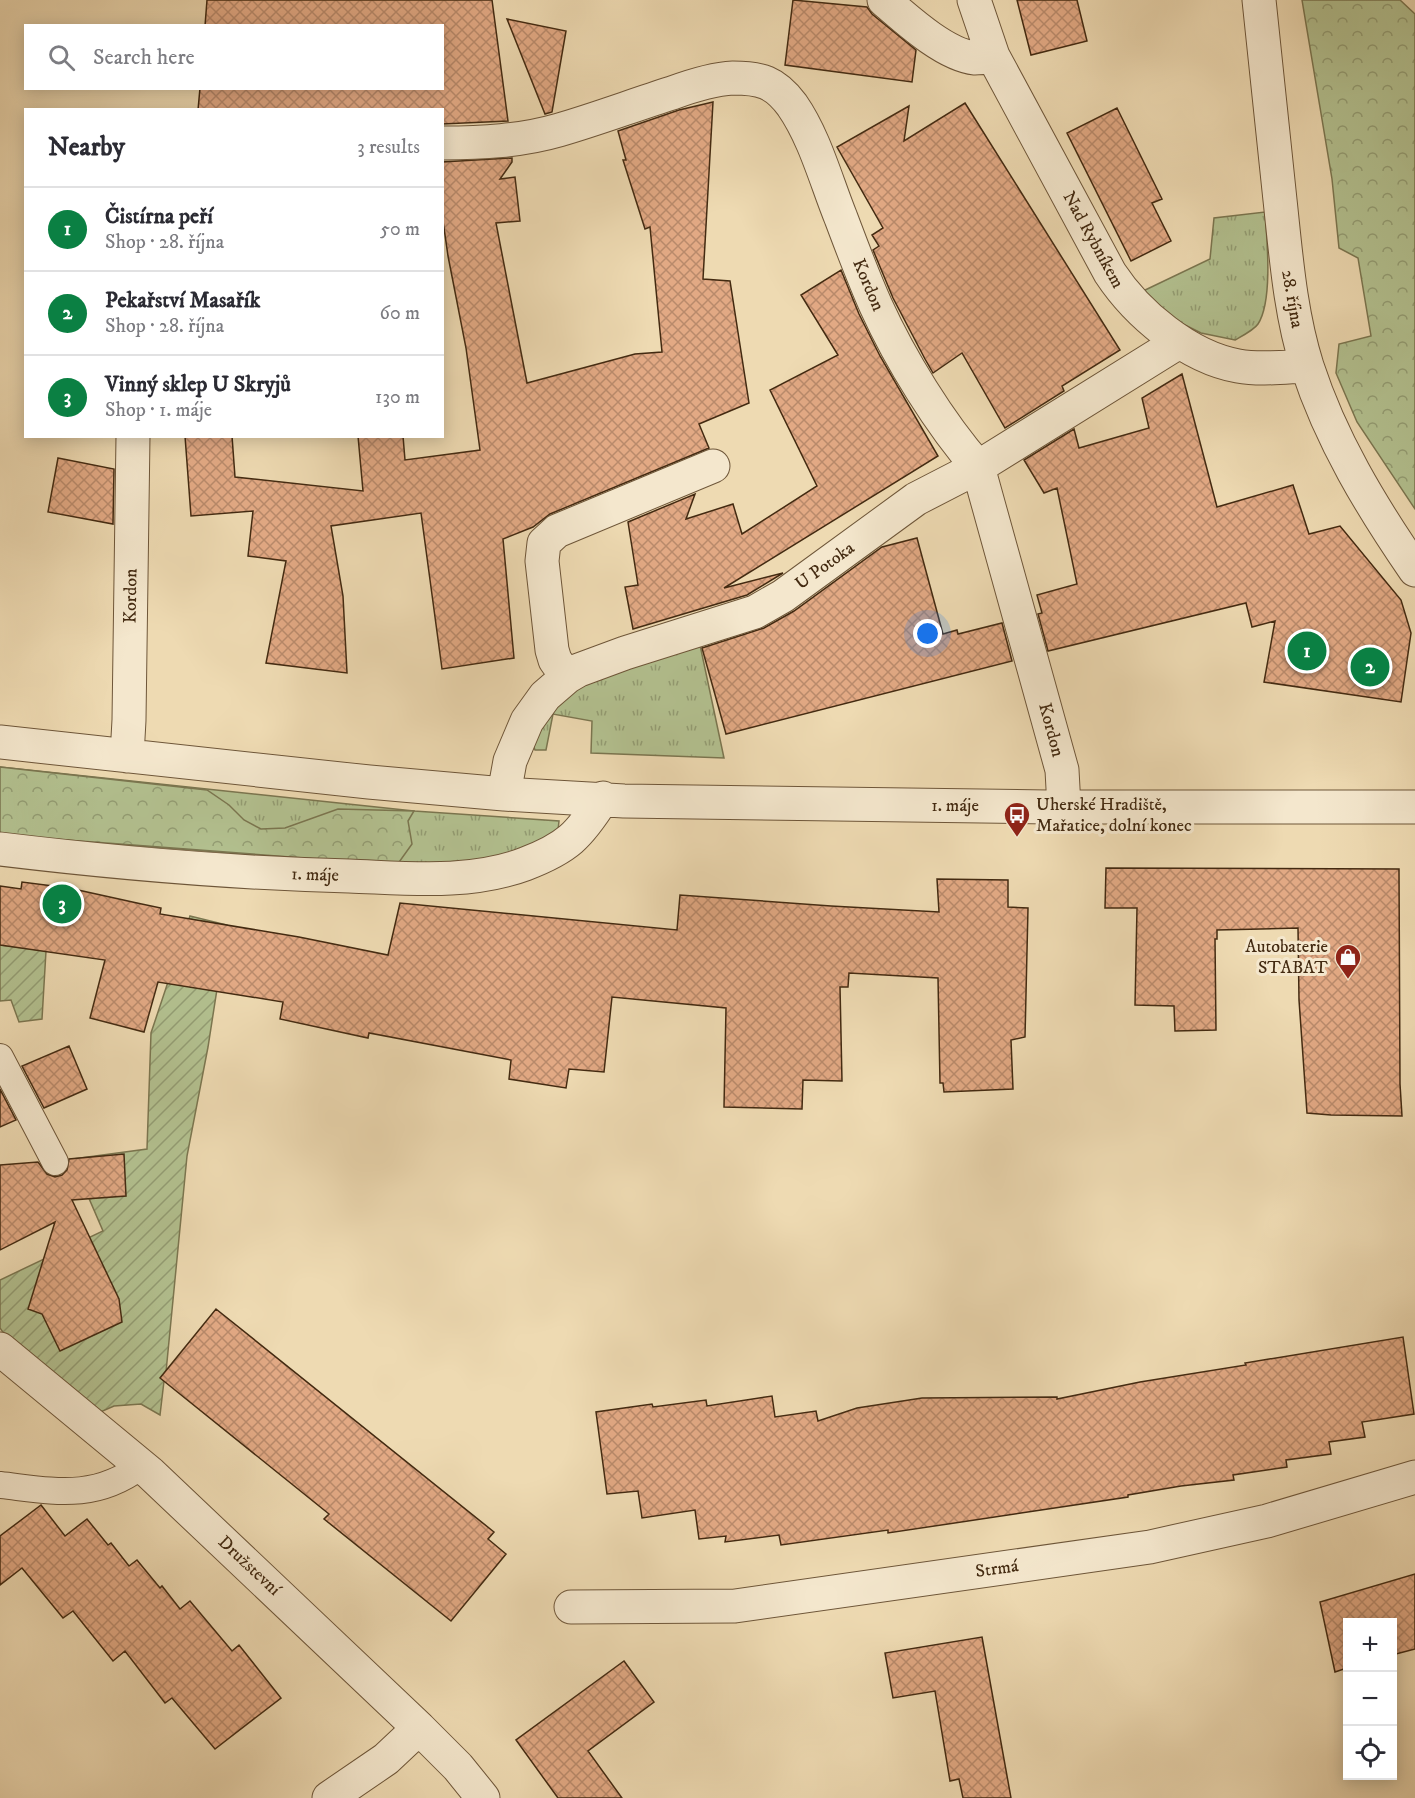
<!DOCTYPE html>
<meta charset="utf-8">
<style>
:root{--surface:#fff;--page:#f2f2f3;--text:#2b2b33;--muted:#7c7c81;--line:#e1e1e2;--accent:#0b8043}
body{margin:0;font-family:"IM FELL DW Pica",serif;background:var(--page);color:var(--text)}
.controls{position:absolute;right:18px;bottom:18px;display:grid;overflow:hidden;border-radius:0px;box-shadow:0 3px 15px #0003}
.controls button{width:54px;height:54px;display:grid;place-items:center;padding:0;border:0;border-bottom:2px solid var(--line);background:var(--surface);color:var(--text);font:30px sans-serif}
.you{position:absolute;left:928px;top:634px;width:21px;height:21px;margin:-15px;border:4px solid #fff;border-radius:50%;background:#1a73e8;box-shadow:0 0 0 9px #1a73e833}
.badge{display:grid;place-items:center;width:39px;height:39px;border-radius:50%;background:var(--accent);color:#fff;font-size:20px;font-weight:700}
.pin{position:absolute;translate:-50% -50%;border:3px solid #fff;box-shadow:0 2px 6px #0006}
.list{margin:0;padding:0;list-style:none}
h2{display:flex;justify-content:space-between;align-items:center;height:78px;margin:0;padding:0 24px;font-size:26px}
h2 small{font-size:20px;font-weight:400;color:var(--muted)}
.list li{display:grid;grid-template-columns:39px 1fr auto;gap:18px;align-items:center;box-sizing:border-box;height:84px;padding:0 24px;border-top:2px solid var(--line)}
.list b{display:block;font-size:22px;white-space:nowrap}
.list p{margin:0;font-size:20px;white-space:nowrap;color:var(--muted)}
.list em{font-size:20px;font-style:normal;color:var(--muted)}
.icon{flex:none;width:33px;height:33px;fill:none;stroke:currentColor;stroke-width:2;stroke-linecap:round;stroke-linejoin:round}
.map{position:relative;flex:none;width:1415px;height:1798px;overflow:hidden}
.search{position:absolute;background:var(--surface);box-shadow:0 3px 15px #0003;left:24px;top:24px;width:420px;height:66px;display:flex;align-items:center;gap:15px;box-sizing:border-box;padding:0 21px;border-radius:0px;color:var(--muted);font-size:22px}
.panel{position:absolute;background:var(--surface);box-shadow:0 3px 15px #0003;left:24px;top:108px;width:420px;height:330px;border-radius:0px}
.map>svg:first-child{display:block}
.grass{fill:url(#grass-tufts);stroke:#7b7650;stroke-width:1.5}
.forest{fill:url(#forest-crowns);stroke:#7b7650;stroke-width:1.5}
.garden{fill:url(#garden-furrows);stroke:#7b7650;stroke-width:1.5}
.building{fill:url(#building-cross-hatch);stroke:#432a11;stroke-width:1.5}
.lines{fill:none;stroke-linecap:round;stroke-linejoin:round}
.lane-casing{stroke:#6e5639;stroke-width:28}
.street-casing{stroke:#6e5639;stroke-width:35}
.lane{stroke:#f4e7cd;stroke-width:26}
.street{stroke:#f4e7cd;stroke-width:33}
.labels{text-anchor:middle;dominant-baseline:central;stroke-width:6;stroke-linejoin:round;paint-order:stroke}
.street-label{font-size:18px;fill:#432a11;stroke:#f4e7cd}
.poi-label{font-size:18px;fill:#432a11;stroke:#f4e7cd;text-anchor:start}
</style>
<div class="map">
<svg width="1415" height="1798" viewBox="0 0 1415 1798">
<defs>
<pattern id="grass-tufts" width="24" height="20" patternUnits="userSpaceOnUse" patternTransform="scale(1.5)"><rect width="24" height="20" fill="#b3c190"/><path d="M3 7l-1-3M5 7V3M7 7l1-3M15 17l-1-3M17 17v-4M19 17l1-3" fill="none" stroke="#939d74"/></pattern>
<pattern id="forest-crowns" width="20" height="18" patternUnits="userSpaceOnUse" patternTransform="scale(1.5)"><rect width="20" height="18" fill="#b3c190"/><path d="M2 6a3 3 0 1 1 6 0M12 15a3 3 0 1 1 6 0" fill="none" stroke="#939d74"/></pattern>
<pattern id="garden-furrows" width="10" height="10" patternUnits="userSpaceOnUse" patternTransform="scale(1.5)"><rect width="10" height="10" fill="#b3c190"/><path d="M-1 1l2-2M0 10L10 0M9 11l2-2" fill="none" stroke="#939d74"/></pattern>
<pattern id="building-cross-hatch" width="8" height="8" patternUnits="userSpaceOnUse" patternTransform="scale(1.5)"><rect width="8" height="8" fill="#e2a984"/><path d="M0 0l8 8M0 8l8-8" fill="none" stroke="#b98a6b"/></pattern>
</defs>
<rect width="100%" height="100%" fill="#eedab2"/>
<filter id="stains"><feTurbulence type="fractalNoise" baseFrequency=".00333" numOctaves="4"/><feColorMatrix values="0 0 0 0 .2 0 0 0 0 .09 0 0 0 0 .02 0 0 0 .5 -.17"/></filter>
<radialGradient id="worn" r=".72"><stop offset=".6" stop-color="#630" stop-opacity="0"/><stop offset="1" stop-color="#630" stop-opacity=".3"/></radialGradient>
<path class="grass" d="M 1265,212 C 1267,239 1273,301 1258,324 C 1254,330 1242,336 1235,340 L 1201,333 L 1175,320 L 1141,292 L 1210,259 L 1214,218 Z
M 700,645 L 724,758 L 591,753 L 592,721 L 553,714 L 546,750 L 535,750 L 530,737 L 560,699 L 579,684 Z
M 0,767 L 414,811 L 559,821 L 558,830 L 551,836 L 495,859 L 397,865 L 302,860 L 219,852 L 0,835 Z"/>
<path class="forest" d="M 1302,0 L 1400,0 L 1415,14 L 1415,509 L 1357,422 L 1336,373 L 1339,344 L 1371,336 L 1358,258 L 1339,248 L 1332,179 Z
M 0,767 L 207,790 L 229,805 L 244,820 L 261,829 L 285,828 L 338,809 L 414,811 L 408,821 L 412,844 L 397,865 L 0,835 Z"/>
<path class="garden" d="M 190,916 L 227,925 L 208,1047 L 187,1156 L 166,1372 L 161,1378 L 164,1381 L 160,1415 L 141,1404 L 114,1406 L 96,1414 L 13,1347 L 0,1328 L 0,1280 L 103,1231 L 72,1159 L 147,1149 L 151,1033 Z
M 0,945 L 46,951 L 42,1019 L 19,1022 L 11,1000 L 0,1001 Z"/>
<path class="building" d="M 207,0 L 492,0 L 508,121 L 442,124 L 442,110 L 198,110 L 200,88 L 442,88 L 442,26 L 205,26 Z
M 793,0 L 867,7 L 872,14 L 916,50 L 912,82 L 785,65 Z
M 1017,0 L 1077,0 L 1087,41 L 1031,55 Z
M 507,19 L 566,31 L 552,112 L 545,114 Z
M 713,102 L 703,279 L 730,281 L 749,403 L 699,424 L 709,448 L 550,514 L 533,527 L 503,539 L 514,658 L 442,669 L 421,513 L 331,526 L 343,596 L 347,673 L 266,663 L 286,561 L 248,556 L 253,511 L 191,516 L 185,436 L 232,436 L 235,477 L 363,491 L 358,436 L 403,436 L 405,460 L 480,450 L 466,348 L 448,256 L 442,214 L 442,162 L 512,158 L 512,162 L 500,179 L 515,177 L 520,221 L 496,223 L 527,383 L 635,354 L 662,352 L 650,227 L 645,229 L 623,160 L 626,160 L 618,131 L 679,110 Z
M 965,103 L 1120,350 L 1062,386 L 1064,391 L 1005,428 L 962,353 L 933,373 L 925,359 L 893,298 L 873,250 L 879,246 L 872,235 L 883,228 L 837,147 L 909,106 L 904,141 Z
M 1117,108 L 1162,199 L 1152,203 L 1171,241 L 1131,261 L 1067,133 Z
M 841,270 L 859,314 L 880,356 L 938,456 L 724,588 L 783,573 L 747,595 L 633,629 L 625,587 L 638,585 L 628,522 L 695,494 L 686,519 L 733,504 L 742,534 L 817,486 L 770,390 L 838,355 L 801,295 Z
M 1182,374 L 1217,507 L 1293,485 L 1309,534 L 1340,526 L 1401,600 L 1411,633 L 1401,702 L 1264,682 L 1275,621 L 1252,627 L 1246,603 L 1048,651 L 1038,614 L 1042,613 L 1037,595 L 1077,584 L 1057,488 L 1044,493 L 1024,460 L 1074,429 L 1079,448 L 1149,428 L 1142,398 Z
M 58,458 L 114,469 L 113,524 L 48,512 Z
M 917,538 L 943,634 L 957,630 L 958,634 L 1002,623 L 1012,661 L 726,734 L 702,648 L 764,628 L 794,611 L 882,547 Z
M 1106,868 L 1399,869 L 1400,1084 L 1402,1116 L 1331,1115 L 1307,1113 L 1299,1000 L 1298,928 L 1217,930 L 1217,939 L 1215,939 L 1216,1030 L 1175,1031 L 1174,1006 L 1135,1005 L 1137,908 L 1105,908 Z
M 937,879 L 1008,880 L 1008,907 L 1028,908 L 1025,1037 L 1011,1040 L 1013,1089 L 944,1092 L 943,1083 L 940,1083 L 938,978 L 849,973 L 848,987 L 840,987 L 842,1081 L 803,1080 L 802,1109 L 724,1107 L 726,1008 L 612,997 L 604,1072 L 569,1069 L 566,1088 L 509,1079 L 511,1060 L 369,1033 L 368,1038 L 280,1019 L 283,1002 L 158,982 L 144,1032 L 90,1018 L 105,960 L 0,945 L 0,886 L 21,889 L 22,882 L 69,888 L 137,903 L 161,908 L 160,914 L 299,937 L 388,955 L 400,903 L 677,930 L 680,895 L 831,906 L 939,912 Z
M 69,1046 L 87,1089 L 44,1108 L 22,1066 Z
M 0,1089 L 16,1120 L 0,1127 Z
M 124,1154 L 126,1196 L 72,1200 L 119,1299 L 122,1322 L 60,1351 L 42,1314 L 28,1309 L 55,1222 L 0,1250 L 0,1165 L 38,1162 L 47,1174 L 55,1177 L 62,1175 L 67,1170 L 69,1159 Z
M 216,1309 L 494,1532 L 488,1539 L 506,1554 L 451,1621 L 324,1519 L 329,1514 L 160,1378 Z
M 1403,1337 L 1414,1414 L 1362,1422 L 1365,1437 L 1329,1442 L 1331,1454 L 1286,1460 L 1287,1467 L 1233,1475 L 1234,1480 L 1181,1486 L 1128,1495 L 1128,1497 L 888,1533 L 888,1530 L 781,1545 L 779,1535 L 725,1542 L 726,1536 L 699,1539 L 695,1510 L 642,1518 L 638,1491 L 607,1494 L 596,1412 L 652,1404 L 653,1407 L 706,1400 L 707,1406 L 772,1396 L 775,1417 L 816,1411 L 818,1421 L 857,1408 L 922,1398 L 1057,1397 L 1057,1399 L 1140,1382 L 1246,1365 L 1245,1363 Z
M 41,1505 L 65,1536 L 87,1519 L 108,1545 L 111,1543 L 129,1566 L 137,1560 L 160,1588 L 162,1586 L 180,1609 L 190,1601 L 232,1651 L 239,1645 L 281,1698 L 215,1749 L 172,1698 L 165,1703 L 125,1651 L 113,1661 L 73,1611 L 63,1618 L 22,1568 L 0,1585 L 0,1536 Z
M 1415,1574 L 1415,1649 L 1392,1655 L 1392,1623 L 1347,1623 L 1347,1668 L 1335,1672 L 1320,1602 Z
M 982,1637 L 1011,1798 L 963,1798 L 959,1779 L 950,1781 L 935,1691 L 893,1698 L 885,1653 Z
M 624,1661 L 654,1702 L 588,1751 L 622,1798 L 558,1798 L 516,1740 Z"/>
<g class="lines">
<g class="lane-casing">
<path id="lane" d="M 0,1057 L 55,1162
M 0,1485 C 54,1491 94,1501 141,1466"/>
</g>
<g class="street-casing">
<path id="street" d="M 884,0 C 906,19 945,55 975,58 C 981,58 987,57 993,56
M 974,0 L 993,56 L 1110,273 C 1137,314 1188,357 1238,366 C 1260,370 1284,367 1307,366
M 1259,0 C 1266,67 1273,133 1280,200 C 1286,255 1290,312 1307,366 C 1331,440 1371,506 1415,570
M 442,143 C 482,143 521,141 559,130 C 597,119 634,105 672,93 C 691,86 712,79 733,78 C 761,78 775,82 792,105 C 815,138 826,181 841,218 C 852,247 863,277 876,306 C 900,359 940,424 978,467 L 1062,770 L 1064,807
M 567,677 L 555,660 L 552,650 L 542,561 L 544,543 L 557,531 L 713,466
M 0,742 L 369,782 L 504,794 L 624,801 L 1048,807 L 1415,807
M 127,756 L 129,720 L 133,436
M 504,794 L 510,761 L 527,721 L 545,696 L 567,677 L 579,670 L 625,653 L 755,612 L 783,596 L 916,499 L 978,467 L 1179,342
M 0,849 C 116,863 232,873 349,876 C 407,878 469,885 525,864 C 567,848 579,836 603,798
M 0,1349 L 150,1473 L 419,1728 L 458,1767 L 483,1798
M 571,1607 L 735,1606 L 1150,1547 L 1267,1521 L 1415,1477
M 329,1798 L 386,1759 L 419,1728"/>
</g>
<use href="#lane" class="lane"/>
<use href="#street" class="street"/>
</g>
<defs>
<g id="bus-pin" transform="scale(1.35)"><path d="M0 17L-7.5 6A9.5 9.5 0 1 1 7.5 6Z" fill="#8f2418" stroke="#f4e7cd"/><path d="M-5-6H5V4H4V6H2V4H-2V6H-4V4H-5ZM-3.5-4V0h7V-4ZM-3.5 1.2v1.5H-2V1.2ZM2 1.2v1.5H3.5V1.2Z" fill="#fff"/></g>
<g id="shop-pin" transform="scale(1.35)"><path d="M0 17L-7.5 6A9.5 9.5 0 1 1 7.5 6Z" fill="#8f2418" stroke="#f4e7cd"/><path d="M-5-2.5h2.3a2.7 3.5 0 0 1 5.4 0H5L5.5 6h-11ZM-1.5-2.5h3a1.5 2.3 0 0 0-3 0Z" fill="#fff"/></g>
</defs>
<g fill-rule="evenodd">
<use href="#bus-pin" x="1017" y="815"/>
<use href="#shop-pin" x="1348" y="957"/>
</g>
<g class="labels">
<g class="street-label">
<text transform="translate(1093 240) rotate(61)">Nad Rybníkem</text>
<text transform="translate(868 285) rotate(67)">Kordon</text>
<text transform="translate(1292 299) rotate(80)">28. října</text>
<text transform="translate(825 566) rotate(-36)">U Potoka</text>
<text transform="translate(131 596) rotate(-89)">Kordon</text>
<text transform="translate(1051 730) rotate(75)">Kordon</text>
<text x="955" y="806">1. máje</text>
<text transform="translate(315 875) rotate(2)">1. máje</text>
<text transform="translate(249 1566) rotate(43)">Družstevní</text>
<text transform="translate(997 1569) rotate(-8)">Strmá</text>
</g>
<g class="poi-label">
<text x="1036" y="805">Uherské Hradiště,<tspan x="1036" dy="21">Mařatice, dolní konec</tspan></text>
<text x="1328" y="947" text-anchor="end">Autobaterie<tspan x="1328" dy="21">STABAT</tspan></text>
</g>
</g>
<rect width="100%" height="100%" filter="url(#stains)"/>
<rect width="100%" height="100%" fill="url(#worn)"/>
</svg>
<div class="controls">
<button>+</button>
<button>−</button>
<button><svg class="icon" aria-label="locate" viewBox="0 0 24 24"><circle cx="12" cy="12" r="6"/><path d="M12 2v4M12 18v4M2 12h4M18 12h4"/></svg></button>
</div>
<div class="you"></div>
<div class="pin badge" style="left:1307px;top:651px">1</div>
<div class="pin badge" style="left:1370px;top:667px">2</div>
<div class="pin badge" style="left:62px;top:904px">3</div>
<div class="search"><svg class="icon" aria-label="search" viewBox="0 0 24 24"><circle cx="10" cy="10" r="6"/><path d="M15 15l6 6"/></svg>Search here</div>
<section class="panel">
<h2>Nearby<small>3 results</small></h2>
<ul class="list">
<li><span class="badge">1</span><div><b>Čistírna peří</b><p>Shop · 28. října</p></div><em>50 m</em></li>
<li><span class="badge">2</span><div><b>Pekařství Masařík</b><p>Shop · 28. října</p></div><em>60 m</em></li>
<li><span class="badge">3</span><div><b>Vinný sklep U Skryjů</b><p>Shop · 1. máje</p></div><em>130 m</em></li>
</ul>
</section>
</div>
